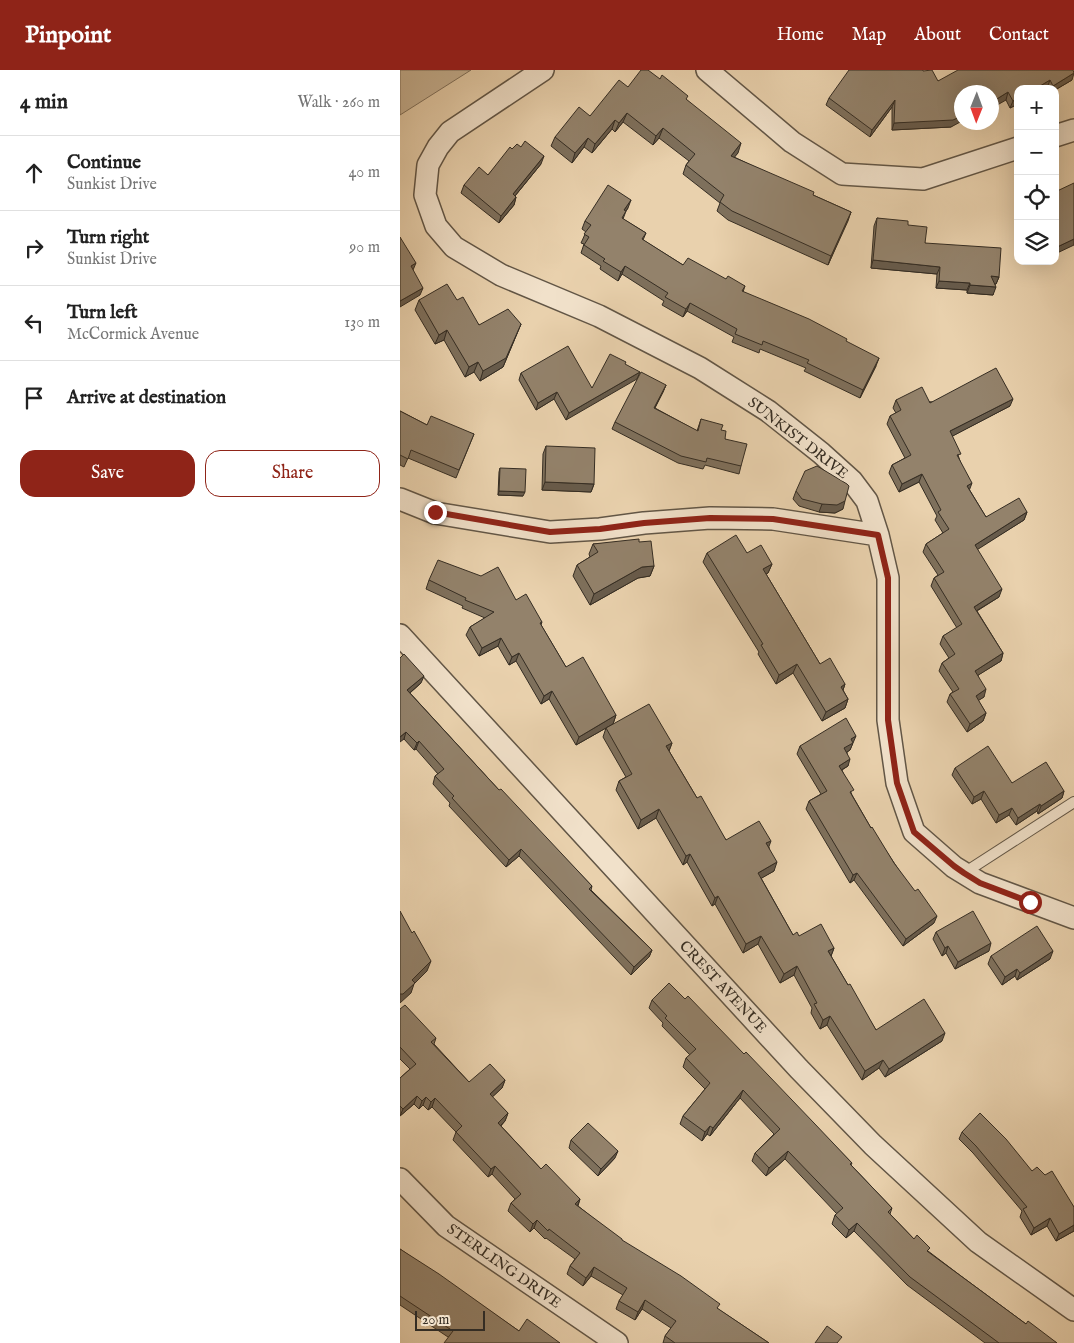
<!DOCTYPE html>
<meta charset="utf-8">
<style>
:root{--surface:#fff;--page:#f6f6f6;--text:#222;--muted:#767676;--line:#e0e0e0;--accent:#8f2418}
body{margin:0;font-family:"IM FELL English",serif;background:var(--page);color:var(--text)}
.controls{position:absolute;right:15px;top:15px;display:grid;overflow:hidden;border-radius:10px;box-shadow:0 5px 20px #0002}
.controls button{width:45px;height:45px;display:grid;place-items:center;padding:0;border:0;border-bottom:1px solid var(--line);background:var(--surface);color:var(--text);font:25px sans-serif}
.compass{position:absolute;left:554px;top:15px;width:45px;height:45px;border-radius:50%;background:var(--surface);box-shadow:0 5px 20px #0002;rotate:181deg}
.scale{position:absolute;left:15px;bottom:12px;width:70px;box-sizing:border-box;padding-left:5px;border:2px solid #352d23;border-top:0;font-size:14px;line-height:18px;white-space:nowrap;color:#352d23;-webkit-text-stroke:4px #f1e1ca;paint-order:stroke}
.stop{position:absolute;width:15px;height:15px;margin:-11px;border:4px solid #8f2418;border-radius:50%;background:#fff}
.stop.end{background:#8f2418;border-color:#fff;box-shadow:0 1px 5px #0008}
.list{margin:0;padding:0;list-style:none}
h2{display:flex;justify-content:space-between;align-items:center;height:65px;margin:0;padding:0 20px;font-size:21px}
h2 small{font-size:16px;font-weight:400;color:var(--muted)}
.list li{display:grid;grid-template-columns:32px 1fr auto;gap:15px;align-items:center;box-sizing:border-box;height:75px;padding:0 20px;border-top:1px solid var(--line)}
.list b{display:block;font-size:19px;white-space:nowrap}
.list p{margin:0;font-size:16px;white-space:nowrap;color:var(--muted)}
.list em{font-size:16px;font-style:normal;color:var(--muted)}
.actions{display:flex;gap:10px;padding:15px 20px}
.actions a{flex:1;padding:11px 0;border:1px solid var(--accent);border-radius:15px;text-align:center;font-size:18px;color:var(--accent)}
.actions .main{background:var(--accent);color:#fff}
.icon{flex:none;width:28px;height:28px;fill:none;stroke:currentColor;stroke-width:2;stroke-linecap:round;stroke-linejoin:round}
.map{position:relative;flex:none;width:674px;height:1273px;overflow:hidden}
header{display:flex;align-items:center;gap:30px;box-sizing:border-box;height:70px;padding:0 25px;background:var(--accent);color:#fff}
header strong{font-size:24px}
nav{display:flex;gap:28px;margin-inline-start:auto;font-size:18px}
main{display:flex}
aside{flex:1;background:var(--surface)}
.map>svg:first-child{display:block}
.green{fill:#cab596;stroke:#80715c}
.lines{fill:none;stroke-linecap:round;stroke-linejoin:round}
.lane-casing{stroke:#625646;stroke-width:12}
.street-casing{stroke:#625646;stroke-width:24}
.lane{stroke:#f1e1ca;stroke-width:10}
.street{stroke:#f1e1ca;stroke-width:21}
.wall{fill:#7e705c;stroke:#352d23}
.shaded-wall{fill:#675b4b;stroke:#352d23}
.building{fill:#93826b;stroke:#352d23}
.route{stroke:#8f2418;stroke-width:6}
.labels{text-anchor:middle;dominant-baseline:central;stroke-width:4.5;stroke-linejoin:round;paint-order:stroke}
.street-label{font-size:15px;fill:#352d23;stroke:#f1e1ca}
</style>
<header>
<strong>Pinpoint</strong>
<nav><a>Home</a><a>Map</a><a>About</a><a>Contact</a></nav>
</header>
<main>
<aside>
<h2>4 min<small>Walk · 260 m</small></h2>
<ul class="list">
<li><svg class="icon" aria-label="ahead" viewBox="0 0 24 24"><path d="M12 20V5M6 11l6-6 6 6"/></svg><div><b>Continue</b><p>Sunkist Drive</p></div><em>40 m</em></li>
<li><svg class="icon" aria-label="right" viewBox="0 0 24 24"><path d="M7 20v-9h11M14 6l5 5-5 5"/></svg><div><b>Turn right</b><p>Sunkist Drive</p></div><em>90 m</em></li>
<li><svg class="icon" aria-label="left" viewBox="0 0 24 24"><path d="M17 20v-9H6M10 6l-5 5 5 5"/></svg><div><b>Turn left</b><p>McCormick Avenue</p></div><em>130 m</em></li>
<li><svg class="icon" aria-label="arrive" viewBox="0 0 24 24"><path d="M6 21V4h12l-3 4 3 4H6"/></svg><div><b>Arrive at destination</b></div></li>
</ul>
<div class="actions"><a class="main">Save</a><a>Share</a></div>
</aside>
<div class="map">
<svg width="674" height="1273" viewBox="0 0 674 1273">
<rect width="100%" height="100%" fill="#e9d1ad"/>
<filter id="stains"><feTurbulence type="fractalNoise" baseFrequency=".004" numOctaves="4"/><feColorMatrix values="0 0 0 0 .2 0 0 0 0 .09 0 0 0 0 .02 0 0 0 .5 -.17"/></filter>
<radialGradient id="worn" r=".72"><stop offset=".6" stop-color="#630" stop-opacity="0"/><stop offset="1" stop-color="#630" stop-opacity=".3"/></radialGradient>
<path class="green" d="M 0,0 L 71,0 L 0,45 Z"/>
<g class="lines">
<g class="lane-casing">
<path id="lane" d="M 564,803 L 674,732"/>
</g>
<g class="street-casing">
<path id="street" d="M 143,0 L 50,62 L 38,77 L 28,95 L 25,125 L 36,156 L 54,177 L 101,205 L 199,246 L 300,298 L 368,341 L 421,383 L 452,411 L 467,431 L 478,465 L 488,508 L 488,650 L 497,713 L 514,762 L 554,797 L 580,813 L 674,848
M 307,0 L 392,72 L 442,104 L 523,109 L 618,78
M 655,66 L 674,60
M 0,429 L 35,443 L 150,462 L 200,459 L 244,453 L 310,448 L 373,449 L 478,465
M 0,565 L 399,999 L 473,1075 L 578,1172 L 674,1240
M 0,1109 L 46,1156 L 217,1273"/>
</g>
<use href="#lane" class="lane"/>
<use href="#street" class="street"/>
</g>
<path class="wall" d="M 672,10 L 655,20 L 655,19 L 648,19 L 647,18 L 645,19 L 618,19 L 618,34 L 610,38 L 606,30 L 592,22 L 551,57 L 492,60 L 492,37 L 470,67 L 426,35 L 429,28 L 538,11 Z
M 228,17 L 287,30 L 338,83 L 334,87 L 413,125 L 451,142 L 428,195 L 328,150 L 317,141 L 320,133 L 283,104 L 286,95 L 289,91 L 259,68 L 253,75 L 223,52 L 215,62 L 212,59 L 192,83 L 184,77 L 172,93 L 151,76 L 155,67 L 190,46 Z
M 112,79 L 141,94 L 115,126 L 116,127 L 114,135 L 99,153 L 61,123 L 64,115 L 88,105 Z
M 618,128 L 618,140 L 616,133 Z
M 228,138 L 226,141 L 223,149 L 246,163 L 243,170 L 283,195 L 345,216 L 343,222 L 446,272 L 476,296 L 460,328 L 404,301 L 406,298 L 360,279 L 359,283 L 332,272 L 334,267 L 287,241 L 283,247 L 262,235 L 264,231 L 222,204 L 218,211 L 200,199 L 201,196 L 181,183 L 184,174 L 181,173 L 186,162 L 182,159 L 185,151 Z
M 477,148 L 508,155 L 525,173 L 599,207 L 596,214 L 595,214 L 593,225 L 567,223 L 567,220 L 536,218 L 537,204 L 471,198 L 474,156 Z
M 19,230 L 57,230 L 79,255 L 121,254 L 103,297 L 80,311 L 74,302 L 65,307 L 44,270 L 35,274 L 15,240 Z
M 226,292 L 166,350 L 154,329 L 136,340 L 119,310 L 121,303 L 192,318 Z
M 266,315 L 263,322 L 255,338 L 297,361 L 301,349 L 321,360 L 325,369 L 341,396 L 339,404 L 305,395 L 303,399 L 278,393 L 212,359 L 215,352 Z
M 496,330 L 610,336 L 552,366 L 569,419 L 586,447 L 627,442 L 624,450 L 577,479 L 599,527 L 577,541 L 603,583 L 601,591 L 578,605 L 584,627 L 578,630 L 586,643 L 583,651 L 567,662 L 547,632 L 550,624 L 553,622 L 539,601 L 542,593 L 549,588 L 540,574 L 543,566 L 557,558 L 531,516 L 534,508 L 538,505 L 523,482 L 526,474 L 543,463 L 535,450 L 537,446 L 519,412 L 499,422 L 489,403 L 492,395 L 505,388 L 487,354 L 490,346 L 496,343 L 493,338 Z
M 0,341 L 27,355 L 74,364 L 56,408 L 8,388 L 4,397 L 0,395 Z
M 146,376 L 194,414 L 191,422 L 142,420 L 143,384 Z
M 100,398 L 123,426 L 98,425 L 99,402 Z
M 396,421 L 443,439 L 435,443 L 419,442 L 399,436 L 393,429 Z
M 239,472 L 254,496 L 250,506 L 238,508 L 190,535 L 173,506 L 177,495 L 190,487 L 189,484 L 193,474 Z
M 307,483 L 347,483 L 372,494 L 368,503 L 366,504 L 420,594 L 445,614 L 443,620 L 448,629 L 445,638 L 422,651 L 393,603 L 376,614 L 358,584 L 359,582 L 303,492 Z
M 29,510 L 116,530 L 142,552 L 141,555 L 166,597 L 216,645 L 213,654 L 176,675 L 149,629 L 141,634 L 116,591 L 109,595 L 98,576 L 79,586 L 66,565 L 70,557 L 85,548 L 62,538 L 63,536 L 26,519 Z
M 0,588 L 21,613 L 10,623 L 99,720 L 192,816 L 191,820 L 252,880 L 249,887 L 231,905 L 119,786 L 106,797 L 49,736 L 50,733 L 33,714 L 35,706 L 38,704 L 16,679 L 14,680 L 4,669 Z
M 206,658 L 272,673 L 269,681 L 297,728 L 326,770 L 369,777 L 374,801 L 361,808 L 393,865 L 434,878 L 431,886 L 448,915 L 476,960 L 542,971 L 485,1007 L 479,998 L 462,1010 L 427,955 L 420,959 L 411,943 L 412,938 L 394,905 L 380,913 L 358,874 L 343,883 L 315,834 L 312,836 L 287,792 L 283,795 L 256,748 L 238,759 L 216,720 L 219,711 L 226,707 L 203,667 Z
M 453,674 L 452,675 L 450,680 L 447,682 L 448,696 L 442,700 L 452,725 L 471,758 L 534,853 L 503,876 L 454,810 L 450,813 L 406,739 L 409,731 L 421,724 L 397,684 L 400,676 Z
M 555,698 L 612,713 L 664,721 L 662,728 L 638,744 L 637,741 L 616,755 L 609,745 L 596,753 L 581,729 L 572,734 L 552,705 Z
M 536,862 L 589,881 L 555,899 L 546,883 L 542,886 L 533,869 Z
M 591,886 L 650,889 L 617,910 L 615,906 L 602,915 L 588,894 Z
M 285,929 L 344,984 L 452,1093 L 451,1095 L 492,1138 L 490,1144 L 514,1169 L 528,1181 L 561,1206 L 626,1254 L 657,1273 L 585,1273 L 507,1215 L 454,1161 L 446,1168 L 432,1154 L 435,1145 L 437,1144 L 385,1089 L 366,1106 L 352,1091 L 355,1083 L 374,1064 L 340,1028 L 310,1066 L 307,1064 L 302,1071 L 280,1054 L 283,1046 L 305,1019 L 283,997 L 286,988 L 290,985 L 262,956 L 263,953 L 249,938 L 252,930 Z
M 0,939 L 36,968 L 34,974 L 69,1012 L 105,1010 L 102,1018 L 92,1027 L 108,1043 L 105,1051 L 101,1056 L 141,1099 L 180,1129 L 178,1136 L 222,1171 L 318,1239 L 369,1273 L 263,1273 L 265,1266 L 271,1258 L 242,1239 L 235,1250 L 216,1239 L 219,1231 L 223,1225 L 191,1206 L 183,1216 L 167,1204 L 170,1196 L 175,1189 L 146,1168 L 145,1169 L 134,1158 L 130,1162 L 108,1141 L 111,1133 L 115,1129 L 92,1104 L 88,1107 L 53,1070 L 56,1062 L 32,1037 L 28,1040 L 23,1035 L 19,1039 L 14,1034 L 0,1046 L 0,1008 L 10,999 L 0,989 Z
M 562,1062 L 632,1101 L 645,1105 L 674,1137 L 674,1161 L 656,1171 L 647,1156 L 631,1165 L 620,1147 L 622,1141 L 573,1083 L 559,1069 Z
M 171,1070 L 215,1088 L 198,1106 L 169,1078 Z
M 0,1179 L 119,1261 L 160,1273 L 48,1267 L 0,1235 Z"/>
<path class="shaded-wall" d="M 674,3 L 672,10 L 655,20 L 655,19 L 652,19 L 653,16 Z
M 650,10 L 647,18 L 645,19 L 635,19 Z
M 608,22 L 606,30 L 592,38 L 592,32 Z
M 618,28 L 618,34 L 610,38 L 613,31 Z
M 495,30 L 492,37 L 470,67 L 472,60 Z
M 227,43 L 223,52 L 215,62 L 219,53 Z
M 562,46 L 562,51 L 551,57 L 492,60 L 494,53 Z
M 215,50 L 212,59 L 192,83 L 195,74 Z
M 263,58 L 259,68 L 253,75 L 256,66 Z
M 188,68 L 184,77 L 172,93 L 175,83 Z
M 341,73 L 338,83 L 328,95 L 331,86 Z
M 144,86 L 141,94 L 110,132 L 113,124 Z
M 116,127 L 114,135 L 99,153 L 101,146 Z
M 231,130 L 228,138 L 221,148 L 224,140 Z
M 451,142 L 448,151 L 428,195 L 431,186 Z
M 674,169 L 674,175 L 655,184 L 655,178 Z
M 473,190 L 540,197 L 537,204 L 471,198 Z
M 16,193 L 13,200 L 8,203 L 11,196 Z
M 225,196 L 222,204 L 218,211 L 221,202 Z
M 591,206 L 599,207 L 596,214 L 588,214 Z
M 539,211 L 570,213 L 567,220 L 536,218 Z
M 570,215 L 596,217 L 593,225 L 567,223 Z
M 23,218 L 20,225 L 0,237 L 0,231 Z
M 290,233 L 287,241 L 283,247 L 286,239 Z
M 121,254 L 103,297 L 80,311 L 83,301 Z
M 47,260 L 44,270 L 35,274 L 39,265 Z
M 479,288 L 476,296 L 460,328 L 463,320 Z
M 78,292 L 74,302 L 65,307 L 69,297 Z
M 240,302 L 237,309 L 166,350 L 169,343 Z
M 266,315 L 263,322 L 251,345 L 254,338 Z
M 157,322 L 154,329 L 136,340 L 138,333 Z
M 613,329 L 610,336 L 547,369 L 550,361 Z
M 522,404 L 519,412 L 499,422 L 502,414 Z
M 145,412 L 194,414 L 191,422 L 142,420 Z
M 572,413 L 569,421 L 567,416 Z
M 99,421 L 125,422 L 123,426 L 98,425 Z
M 445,431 L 443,439 L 435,443 L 419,442 L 422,434 Z
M 627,442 L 624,450 L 572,483 L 575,475 Z
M 372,494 L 368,503 L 359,508 L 363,499 Z
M 254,496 L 250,506 L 238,508 L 190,535 L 194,524 L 242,497 Z
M 602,519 L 599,527 L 571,544 L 574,537 Z
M 101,568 L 98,576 L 79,586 L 82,578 Z
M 119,583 L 116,591 L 109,595 L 112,587 Z
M 603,583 L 601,591 L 572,609 L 575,601 Z
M 397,594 L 393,603 L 376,614 L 379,605 Z
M 24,606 L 21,613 L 5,627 L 7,620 Z
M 445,614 L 442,623 L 441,617 Z
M 586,619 L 584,627 L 573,634 L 576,626 Z
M 152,621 L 149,629 L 141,634 L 144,626 Z
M 448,629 L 445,638 L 422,651 L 426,642 Z
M 586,643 L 583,651 L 567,662 L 570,654 Z
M 216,645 L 213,654 L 176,675 L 179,667 Z
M 6,662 L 4,669 L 0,672 L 0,667 Z
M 456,666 L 450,680 L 441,686 L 444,678 L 451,669 Z
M 19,671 L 16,679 L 14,680 L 17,673 Z
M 272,673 L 269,681 L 266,676 Z
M 450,689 L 448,696 L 436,703 L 439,696 Z
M 584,721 L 581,729 L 572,734 L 574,727 Z
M 664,721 L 662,728 L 638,744 L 641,736 Z
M 640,734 L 637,741 L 616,755 L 618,748 Z
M 612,738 L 609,745 L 596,753 L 599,745 Z
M 259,739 L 256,748 L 238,759 L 241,750 Z
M 371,771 L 368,779 L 366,773 Z
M 121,779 L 119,786 L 106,797 L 109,790 Z
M 290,784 L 287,792 L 283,795 L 286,786 Z
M 377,792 L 374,801 L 355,812 L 358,803 Z
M 457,803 L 454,810 L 450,813 L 453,805 Z
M 318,826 L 315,834 L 312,836 L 315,828 Z
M 537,846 L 534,853 L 503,876 L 506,869 Z
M 361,866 L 358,874 L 343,883 L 346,874 Z
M 591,873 L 589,881 L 555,899 L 558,892 Z
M 548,876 L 546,883 L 542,886 L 545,878 Z
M 434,878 L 431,886 L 428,881 Z
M 252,880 L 249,887 L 231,905 L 234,897 Z
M 653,881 L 650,889 L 617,910 L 620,903 Z
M 31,891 L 27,901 L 14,914 L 11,923 L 0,933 L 0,924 L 12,910 Z
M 397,896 L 394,905 L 380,913 L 384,904 Z
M 617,899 L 615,906 L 602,915 L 605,907 Z
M 430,946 L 427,955 L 420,959 L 423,950 Z
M 545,963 L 542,971 L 485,1007 L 489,999 Z
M 483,990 L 479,998 L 462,1010 L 465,1001 Z
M 105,1010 L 102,1018 L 87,1032 L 90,1024 Z
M 343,1020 L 340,1028 L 310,1066 L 313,1058 Z
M 17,1026 L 14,1034 L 0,1046 L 3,1039 Z
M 26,1027 L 23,1035 L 19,1039 L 22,1031 Z
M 35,1028 L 32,1037 L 28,1040 L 31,1032 Z
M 108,1043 L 105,1051 L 95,1061 L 98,1053 Z
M 310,1056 L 307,1064 L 302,1071 L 305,1062 Z
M 218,1081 L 215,1088 L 198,1106 L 201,1099 Z
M 388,1081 L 385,1089 L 366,1106 L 369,1098 Z
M 95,1096 L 92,1104 L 88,1107 L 91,1099 Z
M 180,1129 L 177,1137 L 175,1134 Z
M 650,1148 L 647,1156 L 631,1165 L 634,1158 Z
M 137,1150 L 134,1158 L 130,1162 L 133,1154 Z
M 457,1153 L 454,1161 L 446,1168 L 449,1160 Z
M 674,1155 L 674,1161 L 656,1171 L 659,1164 Z
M 194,1197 L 191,1206 L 183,1216 L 186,1208 Z
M 245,1230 L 242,1239 L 235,1250 L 238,1242 Z"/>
<path class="building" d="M 241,0 L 248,0 L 260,9 L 262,5 L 288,26 L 286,29 L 341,73 L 331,86 L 414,122 L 413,125 L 451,142 L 431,186 L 332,141 L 320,132 L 324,125 L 286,95 L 295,84 L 263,58 L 256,66 L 227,43 L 219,53 L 215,50 L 195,74 L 188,68 L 175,83 L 155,67 L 179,37 L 190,46 L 219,10 L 228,17 Z
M 449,0 L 523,0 L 523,1 L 532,0 L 538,11 L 558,0 L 673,0 L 674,3 L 653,16 L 650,10 L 635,19 L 618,19 L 618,28 L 613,31 L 608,22 L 592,32 L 592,22 L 562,22 L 562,46 L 553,50 L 494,53 L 495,30 L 472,60 L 429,28 Z
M 125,71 L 144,86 L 113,124 L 116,127 L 101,146 L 64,115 L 79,97 L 88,105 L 110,77 L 112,79 L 117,74 L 121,77 Z
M 674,113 L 674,169 L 655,178 L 655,122 Z
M 208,115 L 231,130 L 224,140 L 226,141 L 222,148 L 246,163 L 242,169 L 283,195 L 288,188 L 326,209 L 328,206 L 345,216 L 342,221 L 409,249 L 447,269 L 446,271 L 479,288 L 463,320 L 407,293 L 409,290 L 363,271 L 362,275 L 335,264 L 337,259 L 290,233 L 286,239 L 265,227 L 268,223 L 225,196 L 221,202 L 203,191 L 205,189 L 184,175 L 189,167 L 184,164 L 191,155 L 185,151 Z
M 477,148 L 508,151 L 508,155 L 527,157 L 525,173 L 601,178 L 599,207 L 591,206 L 596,217 L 570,215 L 570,213 L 539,211 L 540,197 L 473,190 Z
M 0,167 L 16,193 L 11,196 L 23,218 L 0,231 Z
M 47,214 L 57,230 L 63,227 L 79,255 L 108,239 L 121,254 L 106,288 L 83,301 L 78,292 L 69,297 L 47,260 L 39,265 L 19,230 Z
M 168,276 L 192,318 L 210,284 L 226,292 L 225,294 L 240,302 L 169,343 L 157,322 L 138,333 L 121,303 Z
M 596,298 L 613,329 L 550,361 L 561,384 L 557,385 L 572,413 L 567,416 L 586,447 L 619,428 L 627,442 L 575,475 L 602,519 L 574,537 L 603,583 L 575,601 L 586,619 L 576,626 L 586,643 L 570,654 L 550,624 L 559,619 L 542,593 L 555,584 L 543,566 L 562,554 L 534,508 L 544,502 L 526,474 L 549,459 L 538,442 L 541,440 L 522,404 L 502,414 L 492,395 L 511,385 L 490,346 L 501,340 L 496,330 L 522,317 L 530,333 Z
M 241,302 L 266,315 L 254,338 L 298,361 L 301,349 L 323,355 L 321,360 L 326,361 L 325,369 L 347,374 L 341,396 L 307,388 L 306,392 L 281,386 L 215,352 Z
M 0,341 L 27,355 L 31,346 L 74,364 L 59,400 L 11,380 L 8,389 L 0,385 Z
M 146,376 L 195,378 L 194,414 L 145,412 Z
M 417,396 L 447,414 L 449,416 L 445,431 L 437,435 L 422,434 L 402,429 L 396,421 L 405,401 Z
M 100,398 L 126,399 L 125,422 L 99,421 Z
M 336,465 L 347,483 L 361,475 L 372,494 L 363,499 L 420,594 L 430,588 L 445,614 L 441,617 L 448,629 L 426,642 L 397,594 L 379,605 L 361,575 L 363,574 L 307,483 Z
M 239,469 L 239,472 L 251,471 L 254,496 L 242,497 L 194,524 L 177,495 L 198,482 L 193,474 Z
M 38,490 L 81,506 L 98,497 L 116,530 L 126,524 L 142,552 L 140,553 L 166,597 L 183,587 L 216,645 L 179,667 L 152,621 L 144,626 L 119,583 L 112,587 L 101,568 L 82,578 L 70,557 L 94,542 L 65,530 L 66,528 L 29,510 Z
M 4,584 L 24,606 L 7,620 L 99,720 L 101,719 L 192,816 L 189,819 L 252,880 L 234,897 L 121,779 L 109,790 L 52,728 L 54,726 L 35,706 L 44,699 L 19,671 L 17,673 L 6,662 L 0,667 L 0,588 Z
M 249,634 L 272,673 L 266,676 L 297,728 L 301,726 L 326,770 L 359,751 L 371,771 L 366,773 L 377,792 L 358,803 L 393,865 L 397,862 L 399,866 L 421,854 L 434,878 L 428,881 L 448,915 L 450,914 L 476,960 L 524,929 L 545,963 L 489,999 L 483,990 L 465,1001 L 430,946 L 423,950 L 414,934 L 417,933 L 397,896 L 384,904 L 361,866 L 346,874 L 318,826 L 315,828 L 290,784 L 286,786 L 259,739 L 241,750 L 219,711 L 232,704 L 206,658 Z
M 446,648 L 456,666 L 451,669 L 453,673 L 444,678 L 450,689 L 439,696 L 454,720 L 450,722 L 471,758 L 472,757 L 494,793 L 515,821 L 518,819 L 537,846 L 506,869 L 457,803 L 453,805 L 409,731 L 427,721 L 400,676 Z
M 588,676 L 612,713 L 646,692 L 664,721 L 641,736 L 640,734 L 618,748 L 612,738 L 599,745 L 584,721 L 574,727 L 555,698 Z
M 0,841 L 12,863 L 14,861 L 31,891 L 12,910 L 15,913 L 3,924 L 0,924 Z
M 573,841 L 591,873 L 558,892 L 548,876 L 545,878 L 536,862 Z
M 637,856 L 653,881 L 620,903 L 617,899 L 605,907 L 591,886 Z
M 269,913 L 285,929 L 288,926 L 344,984 L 346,982 L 414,1053 L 452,1093 L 450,1094 L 492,1138 L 488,1142 L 514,1169 L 517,1165 L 530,1178 L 527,1181 L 626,1254 L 628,1251 L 657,1273 L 599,1273 L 510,1207 L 457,1153 L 449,1160 L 435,1145 L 443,1138 L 388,1081 L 369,1098 L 355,1083 L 380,1059 L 343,1020 L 313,1058 L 310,1056 L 305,1062 L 283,1046 L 310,1013 L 286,988 L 296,979 L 265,948 L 267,946 L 252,930 Z
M 5,935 L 36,968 L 31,972 L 69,1012 L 90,994 L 105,1010 L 90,1024 L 108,1043 L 98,1053 L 141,1099 L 146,1094 L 180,1129 L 175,1134 L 222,1169 L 222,1170 L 281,1206 L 320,1234 L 317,1238 L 369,1273 L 275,1273 L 265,1266 L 276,1251 L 245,1230 L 238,1242 L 219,1231 L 227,1218 L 194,1197 L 186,1208 L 170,1196 L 180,1183 L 149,1159 L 148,1161 L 137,1150 L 133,1154 L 111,1133 L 121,1124 L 95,1096 L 91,1099 L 56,1062 L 62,1056 L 35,1028 L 31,1032 L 26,1027 L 22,1031 L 17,1026 L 3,1039 L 0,1036 L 0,1008 L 16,994 L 0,977 L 0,939 Z
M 580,1043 L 606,1069 L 632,1101 L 637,1097 L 645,1105 L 652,1101 L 674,1137 L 674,1155 L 659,1164 L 650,1148 L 634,1158 L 623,1139 L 627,1137 L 576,1076 L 562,1062 Z
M 188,1053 L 218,1081 L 201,1099 L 171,1070 Z
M 0,1179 L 39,1204 L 119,1261 L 127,1249 L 160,1273 L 44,1273 L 53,1261 L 0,1226 Z
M 427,1256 L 442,1267 L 437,1273 L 415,1273 Z"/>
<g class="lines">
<path class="route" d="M 35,442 L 150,462 L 200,459 L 244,453 L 310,448 L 373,449 L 478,465 L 488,508 L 488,650 L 497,713 L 514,762 L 554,796 L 564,803 L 580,813 L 630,832"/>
</g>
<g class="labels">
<g class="street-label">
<text transform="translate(398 368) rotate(38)">SUNKIST DRIVE</text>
<text transform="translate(323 917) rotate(47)">CREST AVENUE</text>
<text transform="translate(104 1196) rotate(35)">STERLING DRIVE</text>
</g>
</g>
<rect width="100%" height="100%" filter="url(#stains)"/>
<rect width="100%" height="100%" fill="url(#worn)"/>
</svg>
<div class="controls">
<button>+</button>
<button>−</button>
<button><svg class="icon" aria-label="locate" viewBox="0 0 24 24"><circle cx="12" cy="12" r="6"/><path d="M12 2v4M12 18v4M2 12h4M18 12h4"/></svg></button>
<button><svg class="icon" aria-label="layers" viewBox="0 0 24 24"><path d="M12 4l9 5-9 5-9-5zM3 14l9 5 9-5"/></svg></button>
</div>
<svg class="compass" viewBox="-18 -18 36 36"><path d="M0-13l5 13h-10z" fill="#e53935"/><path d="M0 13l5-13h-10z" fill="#767676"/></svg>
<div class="scale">20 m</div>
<div class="stop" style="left:630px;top:832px"></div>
<div class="stop end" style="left:35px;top:442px"></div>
</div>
</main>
